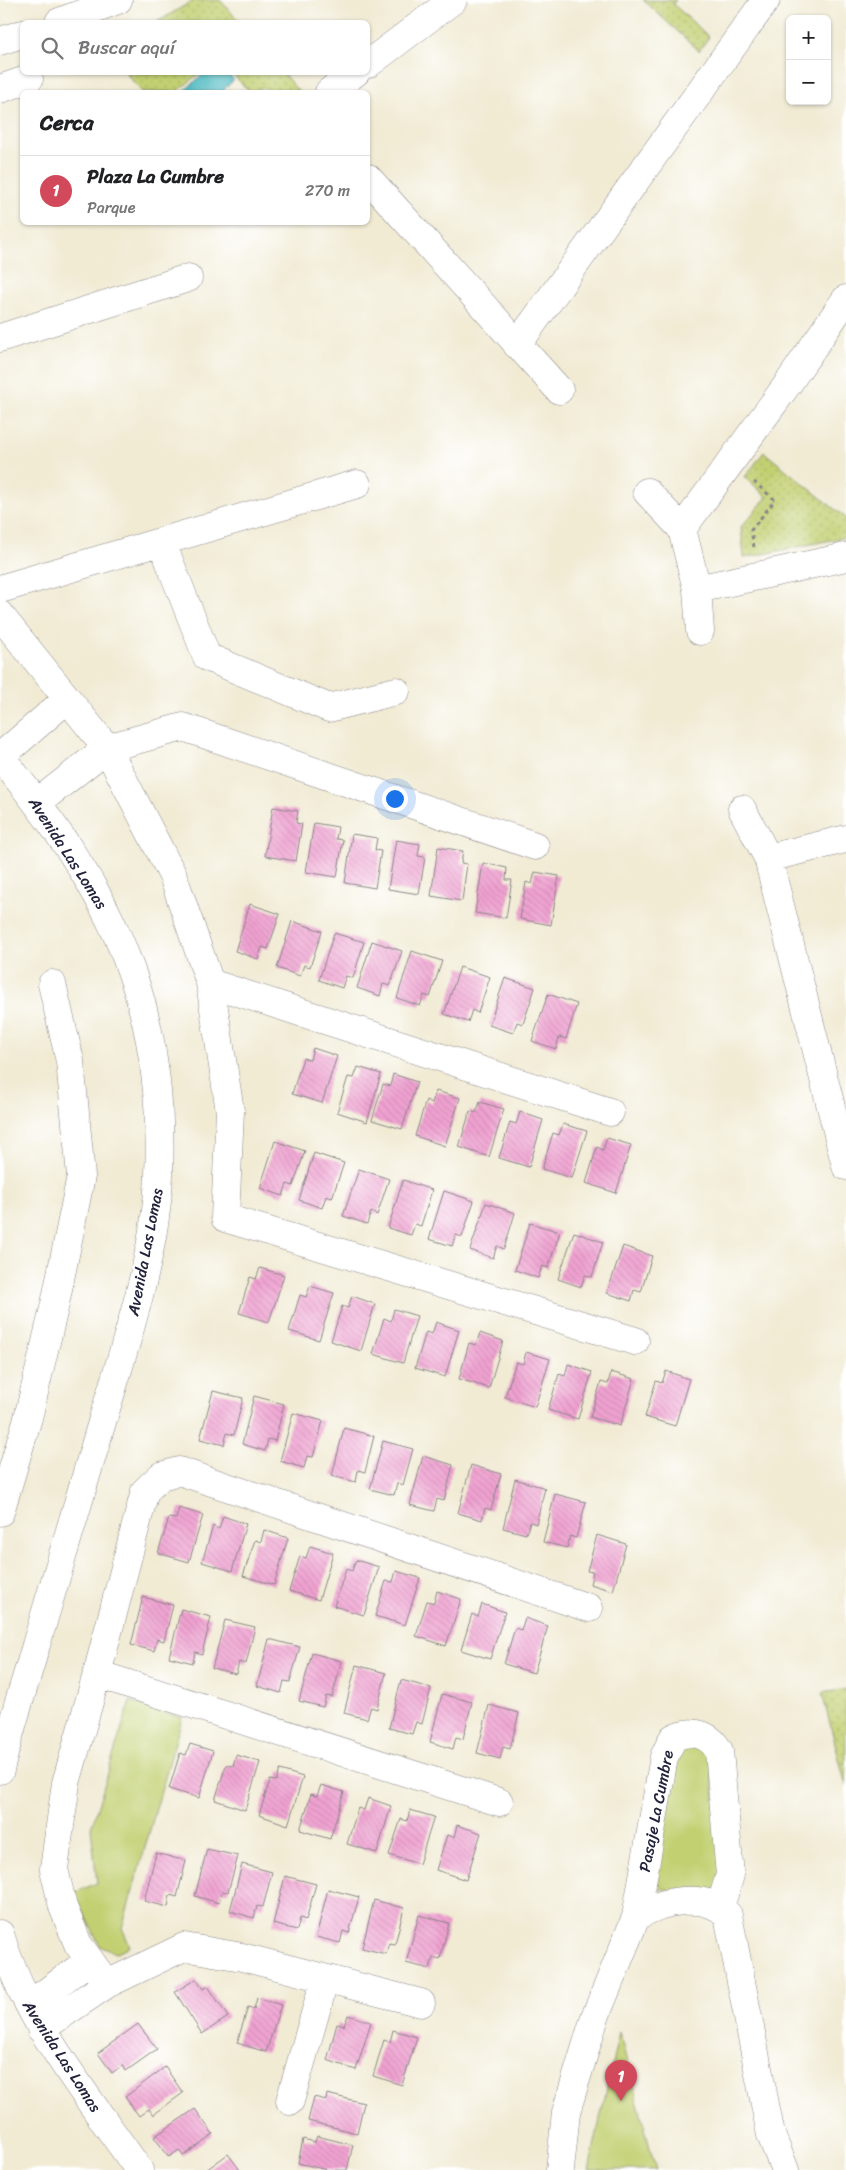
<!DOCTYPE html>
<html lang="es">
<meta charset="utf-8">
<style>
:root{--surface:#fff;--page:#f2f2f2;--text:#202124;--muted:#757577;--line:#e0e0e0;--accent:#d1495b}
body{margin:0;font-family:Sriracha,sans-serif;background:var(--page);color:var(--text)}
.controls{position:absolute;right:15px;top:15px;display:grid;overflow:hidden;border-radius:8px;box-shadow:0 1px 4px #0004}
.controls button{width:45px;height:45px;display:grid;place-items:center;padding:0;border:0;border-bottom:1px solid var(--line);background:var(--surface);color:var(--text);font:25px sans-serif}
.you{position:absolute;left:394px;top:798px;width:18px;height:18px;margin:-12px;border:4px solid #fff;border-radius:50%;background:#1a73e8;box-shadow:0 0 0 8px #1a73e833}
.badge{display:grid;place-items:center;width:32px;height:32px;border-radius:50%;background:var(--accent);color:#fff;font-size:16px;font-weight:700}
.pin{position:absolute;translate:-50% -41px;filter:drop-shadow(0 1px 2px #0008)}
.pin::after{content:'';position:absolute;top:26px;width:18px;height:15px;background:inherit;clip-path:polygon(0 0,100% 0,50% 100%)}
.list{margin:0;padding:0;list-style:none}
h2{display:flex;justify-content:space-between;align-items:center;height:65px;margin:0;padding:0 20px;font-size:21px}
h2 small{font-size:16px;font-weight:400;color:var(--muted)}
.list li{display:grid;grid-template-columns:32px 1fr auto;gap:15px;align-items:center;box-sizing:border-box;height:70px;padding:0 20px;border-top:1px solid var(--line)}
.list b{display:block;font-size:19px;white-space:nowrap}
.list p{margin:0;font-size:16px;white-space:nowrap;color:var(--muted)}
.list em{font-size:16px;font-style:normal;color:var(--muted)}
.icon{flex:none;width:28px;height:28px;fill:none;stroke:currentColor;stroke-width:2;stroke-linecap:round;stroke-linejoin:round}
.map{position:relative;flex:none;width:846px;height:2170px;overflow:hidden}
.search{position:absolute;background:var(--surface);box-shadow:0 1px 4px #0004;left:20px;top:20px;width:350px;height:55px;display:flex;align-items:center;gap:12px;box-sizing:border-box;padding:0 18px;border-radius:8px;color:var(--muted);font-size:19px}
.panel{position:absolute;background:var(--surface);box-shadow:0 1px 4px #0004;left:20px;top:90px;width:350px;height:135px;border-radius:8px}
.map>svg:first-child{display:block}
.grass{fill:url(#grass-dots);stroke:#727956}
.park{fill:#c2d072;stroke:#727956}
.water{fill:#49b8bf;stroke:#366d7d}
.building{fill:url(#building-back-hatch)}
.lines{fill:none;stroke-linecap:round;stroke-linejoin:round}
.minor-casing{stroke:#8a8688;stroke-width:29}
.path{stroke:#8a8688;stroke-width:3;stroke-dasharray:4 4;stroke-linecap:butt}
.minor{stroke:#fff;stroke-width:28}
.labels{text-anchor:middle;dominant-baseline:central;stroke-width:5;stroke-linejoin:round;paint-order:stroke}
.street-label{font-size:16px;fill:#22223b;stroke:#fff}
</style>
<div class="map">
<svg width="846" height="2170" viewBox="0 0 846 2170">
<defs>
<pattern id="grass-dots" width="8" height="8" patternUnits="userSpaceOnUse" patternTransform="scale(1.25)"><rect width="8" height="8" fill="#c2d072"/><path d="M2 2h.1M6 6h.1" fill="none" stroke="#a6b264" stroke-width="1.8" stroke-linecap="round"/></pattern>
<pattern id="building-back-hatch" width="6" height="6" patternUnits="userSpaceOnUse" patternTransform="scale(1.25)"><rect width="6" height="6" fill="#f0a2d1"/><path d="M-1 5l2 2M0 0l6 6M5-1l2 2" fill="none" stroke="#ce8bb4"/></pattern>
</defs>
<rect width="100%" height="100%" fill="#fff"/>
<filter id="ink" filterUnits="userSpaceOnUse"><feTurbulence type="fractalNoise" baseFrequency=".02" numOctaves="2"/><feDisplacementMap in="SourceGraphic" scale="10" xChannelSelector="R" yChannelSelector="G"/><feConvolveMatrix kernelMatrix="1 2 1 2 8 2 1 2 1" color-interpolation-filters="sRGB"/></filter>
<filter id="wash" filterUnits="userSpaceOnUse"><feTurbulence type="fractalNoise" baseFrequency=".0096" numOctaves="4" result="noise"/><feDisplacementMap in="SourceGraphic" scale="20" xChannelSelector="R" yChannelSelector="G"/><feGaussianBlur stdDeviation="1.12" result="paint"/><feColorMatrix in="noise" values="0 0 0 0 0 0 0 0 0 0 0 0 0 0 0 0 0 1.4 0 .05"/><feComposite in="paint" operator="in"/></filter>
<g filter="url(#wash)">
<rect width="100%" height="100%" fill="#f1ebd4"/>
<path class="grass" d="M 194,0 L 220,0 L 240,22 L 157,22 Z
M 643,0 L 676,0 L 673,4 L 709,37 L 699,51 Z
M 126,73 L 200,73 L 177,92 L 142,92 Z
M 231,73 L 283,73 L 299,92 L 267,92 L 262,87 L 255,92 L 250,92 Z
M 764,452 L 846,518 L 846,537 L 744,558 L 741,527 L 767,497 L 745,477 Z
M 846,1689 L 846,1786 L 822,1693 Z"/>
<path class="park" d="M 130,1701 L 182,1718 L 122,1928 L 130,1946 L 115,1953 L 100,1946 L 74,1893 L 97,1883 L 91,1828 Z
M 678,1743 L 709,1748 L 725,1882 L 714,1891 L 660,1889 L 653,1885 Z
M 619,2032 L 656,2170 L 589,2170 Z"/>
<path class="water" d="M 205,72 L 227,73 L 234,80 L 224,89 L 227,92 L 183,92 Z"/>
<g id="blocks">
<path class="building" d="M 273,807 L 298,811 L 296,823 L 302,824 L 296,861 L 265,856 Z
M 314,823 L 338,827 L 336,839 L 343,840 L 337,877 L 306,872 Z
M 352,834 L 377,838 L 375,850 L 381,851 L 375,888 L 345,883 Z
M 396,840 L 420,844 L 418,856 L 425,857 L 419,894 L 388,889 Z
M 438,847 L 463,851 L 461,863 L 467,864 L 462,901 L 431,896 Z
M 483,863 L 507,868 L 506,880 L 512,880 L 506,918 L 475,913 Z
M 535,872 L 559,876 L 551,925 L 520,919 L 526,882 L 532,884 Z
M 250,904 L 280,914 L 268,949 L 262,947 L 258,959 L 235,951 Z
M 292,921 L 322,931 L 310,967 L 304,965 L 300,976 L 277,968 Z
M 334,933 L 364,942 L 353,978 L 346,976 L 342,988 L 319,980 Z
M 372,941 L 402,951 L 390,986 L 383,984 L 380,996 L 357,988 Z
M 412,951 L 442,961 L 430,997 L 424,995 L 420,1006 L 397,998 Z
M 460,967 L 490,977 L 478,1013 L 472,1010 L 468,1022 L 444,1014 Z
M 505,978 L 535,988 L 523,1024 L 517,1022 L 513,1033 L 489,1025 Z
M 548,994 L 577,1004 L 566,1039 L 559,1037 L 556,1049 L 532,1041 Z
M 313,1048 L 337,1056 L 322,1103 L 292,1094 L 303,1058 L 310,1060 Z
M 358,1067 L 381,1074 L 367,1122 L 337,1112 L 348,1077 L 354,1078 Z
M 393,1074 L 417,1082 L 402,1129 L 372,1120 L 383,1084 L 390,1086 Z
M 436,1091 L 460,1098 L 445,1146 L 415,1136 L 426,1100 L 432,1103 Z
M 480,1102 L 504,1109 L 489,1157 L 459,1147 L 470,1111 L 476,1113 Z
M 520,1112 L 543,1120 L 529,1167 L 499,1158 L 510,1122 L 516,1124 Z
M 563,1124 L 587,1131 L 572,1178 L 542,1169 L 553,1133 L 559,1135 Z
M 607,1138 L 631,1145 L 616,1193 L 586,1183 L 597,1147 L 603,1150 Z
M 275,1141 L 305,1151 L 293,1186 L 287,1184 L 283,1196 L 260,1188 Z
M 314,1153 L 344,1163 L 332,1198 L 326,1196 L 322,1208 L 299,1200 Z
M 359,1169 L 389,1179 L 377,1215 L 371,1212 L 367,1224 L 343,1216 Z
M 403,1180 L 432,1190 L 421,1226 L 415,1224 L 411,1235 L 388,1228 Z
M 444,1191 L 474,1201 L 462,1237 L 456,1235 L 452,1246 L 429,1239 Z
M 486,1203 L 515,1213 L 504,1249 L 497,1246 L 493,1258 L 470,1250 Z
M 530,1223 L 560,1232 L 548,1268 L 542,1266 L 538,1278 L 515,1270 Z
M 574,1232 L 603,1242 L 592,1277 L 585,1275 L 581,1287 L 558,1279 Z
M 623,1246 L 652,1256 L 641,1292 L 634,1290 L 631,1301 L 607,1293 Z
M 260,1268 L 284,1275 L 269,1322 L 239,1313 L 250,1277 L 256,1279 Z
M 310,1286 L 334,1293 L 319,1340 L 289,1331 L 300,1295 L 306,1297 Z
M 352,1296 L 375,1304 L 361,1351 L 331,1341 L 342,1306 L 348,1308 Z
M 394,1309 L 417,1316 L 403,1363 L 373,1354 L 384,1318 L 391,1321 Z
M 436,1322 L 459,1330 L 445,1377 L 415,1368 L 426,1332 L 432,1334 Z
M 480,1333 L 503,1341 L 489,1388 L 459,1379 L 469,1343 L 476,1345 Z
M 526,1352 L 550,1359 L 535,1407 L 505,1397 L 516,1362 L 523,1364 Z
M 568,1364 L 592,1372 L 578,1419 L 548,1410 L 559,1374 L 565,1376 Z
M 666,1371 L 689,1379 L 675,1426 L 645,1417 L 656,1381 L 662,1383 Z
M 611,1372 L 634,1379 L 620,1426 L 590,1417 L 601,1382 L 608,1384 Z
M 213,1391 L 243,1398 L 234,1435 L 227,1433 L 224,1445 L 200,1439 Z
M 254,1396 L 284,1404 L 275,1441 L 268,1439 L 265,1451 L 242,1444 Z
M 293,1413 L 323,1421 L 313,1457 L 307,1456 L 304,1468 L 280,1461 Z
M 344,1428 L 374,1436 L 365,1472 L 358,1470 L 356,1482 L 332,1476 Z
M 383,1441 L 413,1449 L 403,1485 L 397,1483 L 394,1495 L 370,1489 Z
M 423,1456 L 453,1465 L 444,1501 L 437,1499 L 434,1511 L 410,1505 Z
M 471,1465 L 501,1474 L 491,1510 L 485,1508 L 482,1520 L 458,1513 Z
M 515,1479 L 545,1488 L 536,1524 L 530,1522 L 526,1534 L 503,1528 Z
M 555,1494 L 586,1502 L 576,1538 L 570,1536 L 567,1548 L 543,1542 Z
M 179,1508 L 203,1515 L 189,1562 L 158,1553 L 169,1518 L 176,1519 Z
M 223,1516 L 246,1524 L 232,1571 L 202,1562 L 213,1526 L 219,1529 Z
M 264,1530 L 288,1538 L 274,1585 L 243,1576 L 255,1540 L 261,1542 Z
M 597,1535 L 626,1544 L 613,1591 L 590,1584 L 593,1572 L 587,1571 Z
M 310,1546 L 333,1553 L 319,1600 L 289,1591 L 300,1556 L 306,1558 Z
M 356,1560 L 379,1567 L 364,1615 L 334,1606 L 346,1569 L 352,1571 Z
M 396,1571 L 420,1578 L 405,1625 L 375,1616 L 386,1581 L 393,1582 Z
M 437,1591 L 461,1599 L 446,1646 L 416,1636 L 427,1601 L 434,1603 Z
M 143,1597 L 173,1605 L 164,1641 L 157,1639 L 154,1651 L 131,1645 Z
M 482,1604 L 505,1612 L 490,1659 L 461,1650 L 472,1614 L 478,1617 Z
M 181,1609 L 211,1617 L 202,1654 L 195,1652 L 193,1663 L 169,1657 Z
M 525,1618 L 548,1626 L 534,1673 L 504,1664 L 515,1628 L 521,1630 Z
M 225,1620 L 255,1627 L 246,1664 L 239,1662 L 236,1674 L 212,1668 Z
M 269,1639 L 300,1647 L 290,1682 L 284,1681 L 281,1693 L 257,1686 Z
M 312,1653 L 342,1661 L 332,1697 L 326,1696 L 323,1707 L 299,1701 Z
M 356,1665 L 386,1673 L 377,1709 L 371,1707 L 367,1719 L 344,1713 Z
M 401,1680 L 431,1688 L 422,1724 L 416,1722 L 412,1734 L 389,1728 Z
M 442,1694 L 472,1702 L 463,1739 L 456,1737 L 453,1749 L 430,1742 Z
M 489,1705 L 519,1713 L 510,1749 L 503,1747 L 500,1759 L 477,1753 Z
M 190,1744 L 213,1751 L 199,1798 L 169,1789 L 180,1753 L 186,1755 Z
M 236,1755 L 260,1762 L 245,1810 L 215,1800 L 226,1765 L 233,1766 Z
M 280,1770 L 303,1777 L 288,1825 L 259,1815 L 270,1780 L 276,1781 Z
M 321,1785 L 344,1792 L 330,1839 L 300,1830 L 311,1794 L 317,1796 Z
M 368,1798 L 391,1806 L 377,1853 L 347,1844 L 358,1808 L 364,1810 Z
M 410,1810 L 434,1817 L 419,1864 L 389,1855 L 401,1819 L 407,1821 Z
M 457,1825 L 481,1833 L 466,1880 L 436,1870 L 447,1835 L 454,1837 Z
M 207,1849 L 238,1856 L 228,1892 L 222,1891 L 219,1903 L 195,1896 Z
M 156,1853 L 186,1861 L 177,1897 L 170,1895 L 168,1907 L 144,1901 Z
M 242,1864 L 272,1872 L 263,1907 L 257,1906 L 254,1918 L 230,1911 Z
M 285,1876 L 316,1884 L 306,1920 L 300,1918 L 297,1930 L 273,1924 Z
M 328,1889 L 359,1897 L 349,1933 L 343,1931 L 340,1943 L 316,1937 Z
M 374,1900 L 404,1908 L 395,1944 L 389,1943 L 386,1954 L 362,1948 Z
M 419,1915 L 449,1923 L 440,1959 L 433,1957 L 430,1969 L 406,1963 Z
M 196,1979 L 203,1989 L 208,1986 L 228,2017 L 202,2034 L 175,1992 Z
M 257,1998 L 281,2005 L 266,2052 L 237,2043 L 248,2007 L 254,2009 Z
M 348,2015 L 371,2022 L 356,2070 L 327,2060 L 337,2024 L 344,2026 Z
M 138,2024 L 157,2049 L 126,2071 L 123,2065 L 112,2073 L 98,2053 Z
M 393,2030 L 417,2037 L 402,2085 L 373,2076 L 384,2040 L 390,2042 Z
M 165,2067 L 183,2093 L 153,2115 L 149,2109 L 139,2116 L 125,2097 Z
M 327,2094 L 364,2103 L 357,2133 L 308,2121 L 314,2097 L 326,2100 Z
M 195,2109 L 213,2134 L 183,2156 L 179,2150 L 169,2157 L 154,2137 Z
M 317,2136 L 353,2145 L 347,2170 L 327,2170 L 298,2163 L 303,2139 L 315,2142 Z
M 228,2154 L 240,2170 L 206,2170 Z"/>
</g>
</g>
<g filter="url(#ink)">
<use href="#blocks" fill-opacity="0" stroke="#8a8688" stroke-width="1"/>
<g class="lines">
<g class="minor-casing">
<path id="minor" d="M 59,22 L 118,0
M 0,41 L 22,34
M 368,64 L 453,0
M 0,89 L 29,79
M 329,92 L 356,72
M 368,178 L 559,390
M 0,338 L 188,278
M 517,345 L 766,0
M 647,492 L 682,529
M 162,543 L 207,657 L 329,708 L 396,691
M 0,589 L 357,484
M 697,589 L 846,557
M 0,615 L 107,748 L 173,876 L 210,983 L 230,1111 L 225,1218 L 635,1341
M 700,631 L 697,589 L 682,529 L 787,385 L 846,299
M 0,756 C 49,817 98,883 126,957 C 153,1026 162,1102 159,1175 C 156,1254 125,1346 102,1422 C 80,1497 58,1571 36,1645 C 24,1687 10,1728 0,1770
M 0,757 L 67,699
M 37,803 L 107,748 L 183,727 L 535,846
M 742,809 L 768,858 L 846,1166
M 768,858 L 846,839
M 210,983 L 610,1112
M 0,1512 L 28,1418 L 55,1304 L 81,1176 L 70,1061 L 52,984
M 97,1674 L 499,1802
M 636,1917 L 664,1757 L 673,1738 C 691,1729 709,1733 719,1751 L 730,1875 L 720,1907
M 0,1934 C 26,2023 87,2095 139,2170
M 107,1984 L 78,1944 L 63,1907 L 54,1869 L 66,1783 L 97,1674 L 145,1491 L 161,1476 L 179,1471 L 589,1608
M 29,2005 L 90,1960
M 41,2029 L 107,1984 L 184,1947 L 242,1957 L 421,2003
M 290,2101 L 325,1979
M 560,2170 L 566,2112 L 595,2017 L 636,1917 C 660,1901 706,1891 728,1915 L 771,2135 L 785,2170"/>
</g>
<path class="path" d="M 754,547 L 751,530 L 775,500 L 754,482"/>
<use href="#minor" class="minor"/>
</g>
</g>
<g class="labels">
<g class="street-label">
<text transform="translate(68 853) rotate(57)">Avenida Las Lomas</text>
<text transform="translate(145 1252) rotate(-79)">Avenida Las Lomas</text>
<text transform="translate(656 1811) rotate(-79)">Pasaje La Cumbre</text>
<text transform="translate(62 2056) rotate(57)">Avenida Las Lomas</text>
</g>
</g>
</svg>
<div class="controls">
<button>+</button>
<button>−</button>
</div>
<div class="you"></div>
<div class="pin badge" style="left:621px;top:2101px">1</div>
<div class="search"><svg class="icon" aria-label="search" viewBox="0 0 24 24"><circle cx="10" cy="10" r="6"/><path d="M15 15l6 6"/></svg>Buscar aquí</div>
<section class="panel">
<h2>Cerca<small></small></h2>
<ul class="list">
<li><span class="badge">1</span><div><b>Plaza La Cumbre</b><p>Parque</p></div><em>270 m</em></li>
</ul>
</section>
</div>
